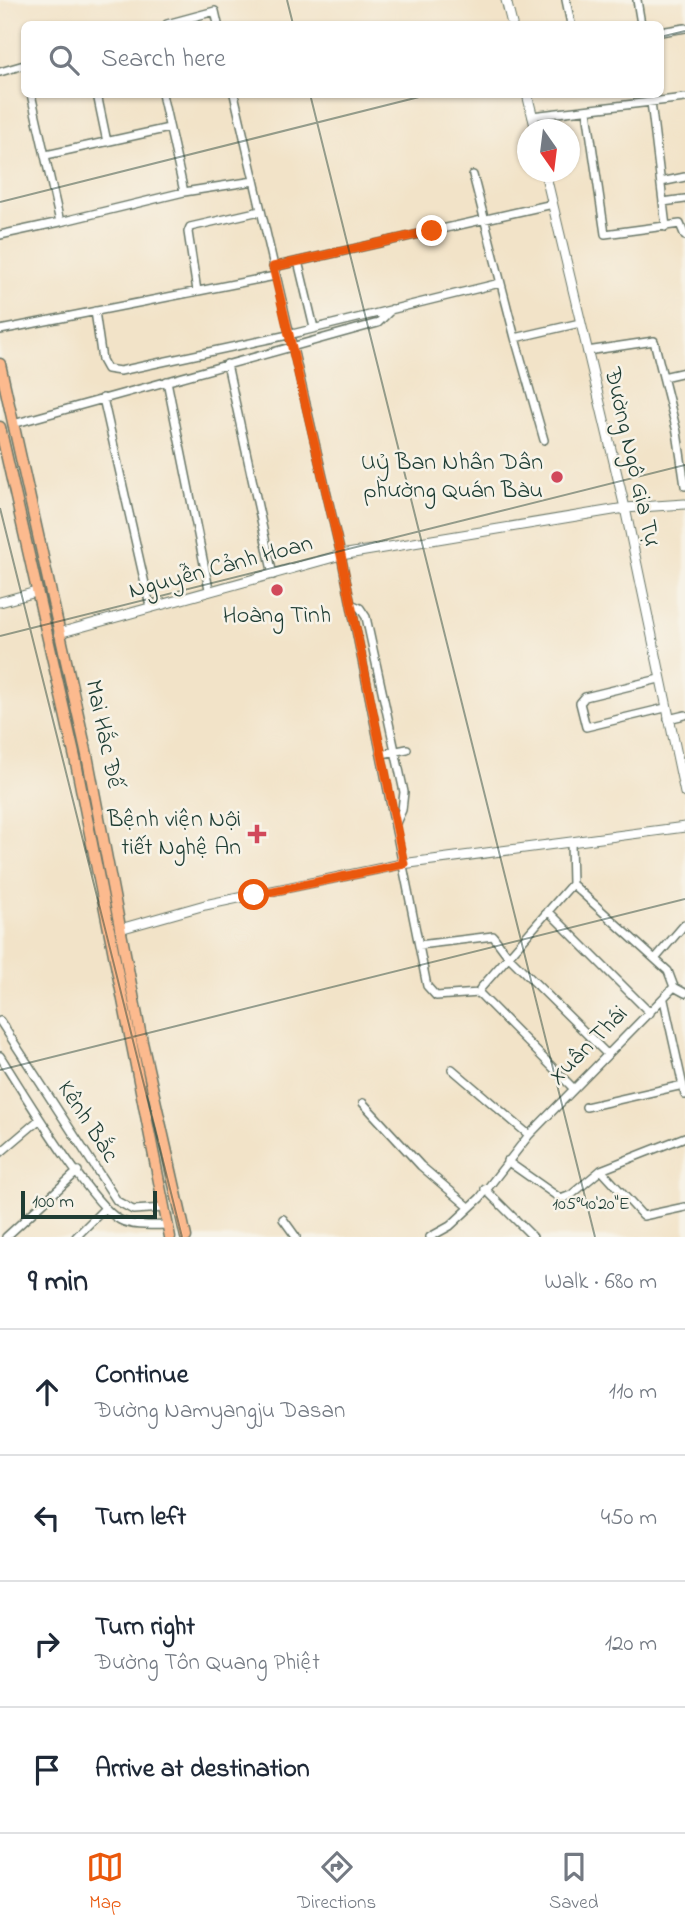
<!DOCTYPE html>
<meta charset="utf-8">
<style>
:root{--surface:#fff;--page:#f2f2f3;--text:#1f2937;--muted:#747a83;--line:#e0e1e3;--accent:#ea580c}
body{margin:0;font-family:"Indie Flower",sans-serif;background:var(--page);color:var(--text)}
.compass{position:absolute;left:517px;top:119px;width:63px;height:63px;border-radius:50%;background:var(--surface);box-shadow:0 2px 5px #0004;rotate:166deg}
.scale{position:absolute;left:21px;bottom:18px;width:136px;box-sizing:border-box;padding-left:7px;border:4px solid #1f3d34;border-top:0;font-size:19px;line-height:24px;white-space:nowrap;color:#1f3d34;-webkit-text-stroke:5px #f7f3e8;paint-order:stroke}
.stop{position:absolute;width:21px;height:21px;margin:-16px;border:5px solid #ea580c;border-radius:50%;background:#fff}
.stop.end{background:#ea580c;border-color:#fff;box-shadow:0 2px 7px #0008}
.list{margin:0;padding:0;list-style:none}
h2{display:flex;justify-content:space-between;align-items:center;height:91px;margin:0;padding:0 28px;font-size:30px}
h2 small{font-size:23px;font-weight:400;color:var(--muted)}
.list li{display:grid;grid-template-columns:46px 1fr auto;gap:21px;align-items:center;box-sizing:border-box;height:126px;padding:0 28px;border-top:2px solid var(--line)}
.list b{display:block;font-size:26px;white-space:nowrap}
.list p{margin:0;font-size:23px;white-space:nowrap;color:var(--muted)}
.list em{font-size:23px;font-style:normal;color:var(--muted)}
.icon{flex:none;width:38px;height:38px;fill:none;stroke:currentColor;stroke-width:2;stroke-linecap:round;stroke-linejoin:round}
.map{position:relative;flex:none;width:685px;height:1237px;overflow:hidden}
.search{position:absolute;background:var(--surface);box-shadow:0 2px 5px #0004;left:21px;right:21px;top:21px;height:77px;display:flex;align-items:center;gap:18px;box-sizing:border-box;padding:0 24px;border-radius:10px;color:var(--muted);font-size:26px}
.sheet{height:595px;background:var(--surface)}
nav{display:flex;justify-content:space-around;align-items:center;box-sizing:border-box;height:98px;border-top:2px solid var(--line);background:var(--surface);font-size:19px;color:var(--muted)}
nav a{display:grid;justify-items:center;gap:4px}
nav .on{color:var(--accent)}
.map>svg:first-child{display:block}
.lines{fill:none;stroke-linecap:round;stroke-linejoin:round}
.minor-casing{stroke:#697768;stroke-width:10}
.tertiary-casing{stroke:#697768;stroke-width:11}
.primary-casing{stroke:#697768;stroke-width:13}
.minor{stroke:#fff;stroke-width:7}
.tertiary{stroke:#fff;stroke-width:9}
.primary{stroke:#fcba8e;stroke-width:10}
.route{stroke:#ea580c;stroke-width:9}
.ticks{fill:none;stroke:#1f3d34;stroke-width:2;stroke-opacity:0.45}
.poi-dot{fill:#d1495b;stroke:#f7f3e8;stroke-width:2.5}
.labels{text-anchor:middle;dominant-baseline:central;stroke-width:5;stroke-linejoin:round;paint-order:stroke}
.street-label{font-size:24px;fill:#1f3d34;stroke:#f7f3e8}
.poi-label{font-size:24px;fill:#1f3d34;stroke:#f7f3e8;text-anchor:end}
.ticks-label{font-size:18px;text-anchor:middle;fill:#1f3d34;stroke:#f7f3e8;stroke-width:5;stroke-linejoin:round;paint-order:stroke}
</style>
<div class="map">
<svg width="685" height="1237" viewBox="0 0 685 1237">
<rect width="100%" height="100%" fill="#f7f3e8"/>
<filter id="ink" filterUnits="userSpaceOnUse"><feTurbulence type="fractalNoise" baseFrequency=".0143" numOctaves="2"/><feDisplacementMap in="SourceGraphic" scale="14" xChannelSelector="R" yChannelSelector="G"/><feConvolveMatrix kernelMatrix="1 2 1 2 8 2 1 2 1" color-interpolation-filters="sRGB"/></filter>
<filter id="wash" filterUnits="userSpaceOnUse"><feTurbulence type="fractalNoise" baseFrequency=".00686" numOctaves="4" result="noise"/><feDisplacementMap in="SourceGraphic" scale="28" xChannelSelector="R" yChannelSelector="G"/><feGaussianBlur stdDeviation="1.57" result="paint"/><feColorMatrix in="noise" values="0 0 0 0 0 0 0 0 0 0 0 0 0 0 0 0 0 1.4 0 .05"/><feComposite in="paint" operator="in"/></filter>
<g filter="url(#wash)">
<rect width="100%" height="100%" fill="#f2e3c8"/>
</g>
<g filter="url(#ink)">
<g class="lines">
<g class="minor-casing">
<path id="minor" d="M 566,0 L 571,24
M 637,0 L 641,24
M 167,24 L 215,11 L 218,24
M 660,32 L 685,28
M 0,72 L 24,65
M 31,94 L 60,222 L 184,192 L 254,181
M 97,94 L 107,142
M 162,94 L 184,192
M 234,94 L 341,555 L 427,986 L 436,996 L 479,993
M 651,102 L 666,227
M 587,111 L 605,234 L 680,224 L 685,236
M 532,116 L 685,98
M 46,155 L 169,128
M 473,175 L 515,338 L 580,323
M 661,182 L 685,177
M 663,202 L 685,199
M 0,235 L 60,222
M 298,261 L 314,328
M 273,267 L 553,204
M 197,291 L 188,232 L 190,227 L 260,211
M 95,311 L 102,360 L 107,369 L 120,371 L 288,335 L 500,283
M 0,330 L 275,276
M 515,338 L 544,440
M 587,351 L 654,341 L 677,432 L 685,486
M 227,364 L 273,575
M 663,377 L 685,372
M 167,381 L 209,589
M 103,398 L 150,606
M 13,424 L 378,323 L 392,309
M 351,604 L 360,608 L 366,617 L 404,792 L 402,810 L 396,823
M 659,679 L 585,697 L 580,703 L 586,727 L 665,708
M 668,719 L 685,715
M 382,754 L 407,749
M 571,842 L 572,884 L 480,989 L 479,993 L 573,1088
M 548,911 L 650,1013
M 419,945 L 493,936 L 508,956 L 607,1054
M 655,959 L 685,924
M 674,987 L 685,993
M 664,1000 L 685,1095
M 0,1021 L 117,1201 L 133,1210 L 164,1208
M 0,1056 C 21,1089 91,1205 120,1220 C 134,1227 152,1225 167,1225
M 452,1069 L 529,1135
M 363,1103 L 421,1166 L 469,1207
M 586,1107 L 683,1085
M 0,1153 L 40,1119
M 507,1161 L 561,1199 L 571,1195 L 601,1170 L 685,1137
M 601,1170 L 643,1216 L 685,1207
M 485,1189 L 533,1237
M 283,1219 L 296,1237
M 6,1237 L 78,1171
M 76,1237 L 105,1208
M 430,1237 L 450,1226 L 480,1198 L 529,1135 L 674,987 L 668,971 L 572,884"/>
</g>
<g class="tertiary-casing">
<path id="tertiary" d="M 506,0 L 512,24
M 527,94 L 536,130
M 545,172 L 625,508 L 685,793
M 0,602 L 36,592
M 59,633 L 341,555 L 625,508 L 685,504
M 120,929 L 205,905 L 402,864 L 685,827"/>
</g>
<g class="primary-casing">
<path id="primary" d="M 0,364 L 87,755 L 142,1042 L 186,1237
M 0,427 L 75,758 L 170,1237"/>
</g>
<use href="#minor" class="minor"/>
<use href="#tertiary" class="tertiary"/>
<use href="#primary" class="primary"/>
</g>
</g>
<g class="lines" filter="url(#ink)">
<path class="route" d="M 254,895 L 404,864 L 341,555 L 273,267 L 432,231"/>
</g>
<path class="ticks" d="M 287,0 L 293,24M 660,37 L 685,31M 310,94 L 595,1237M 0,202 L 431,94M 0,508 L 182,1237M 0,636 L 685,465M 0,1070 L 685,899"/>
<g class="poi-dot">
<circle cx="557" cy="477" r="7"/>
<circle cx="277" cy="590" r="7"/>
<path d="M253.5 823.5h7v7h7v7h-7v7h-7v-7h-7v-7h7z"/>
</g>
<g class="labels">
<g class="street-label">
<text transform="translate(631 457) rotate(77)">Đường Ngô Gia Tự</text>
<text transform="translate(221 568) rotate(-15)">Nguyễn Cảnh Hoan</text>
<text transform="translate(103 734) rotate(78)">Mai Hắc Đế</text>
<text transform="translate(589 1046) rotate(-45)">Xuân Thái</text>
<text transform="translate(87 1122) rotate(57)">Kênh Bắc</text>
</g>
<g class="poi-label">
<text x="543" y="463">Uỷ Ban Nhân Dân<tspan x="543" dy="28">phường Quán Bàu</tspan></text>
<text x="277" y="616" text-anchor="middle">Hoàng Tình</text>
<text x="241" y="820">Bệnh viện Nội<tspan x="241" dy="28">tiết Nghệ An</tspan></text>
</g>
</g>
<g class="ticks-label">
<text x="591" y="1209">105°40'20"E</text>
</g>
</svg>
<svg class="compass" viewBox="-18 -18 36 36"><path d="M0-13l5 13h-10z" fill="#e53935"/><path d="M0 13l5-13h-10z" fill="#747a83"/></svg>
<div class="scale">100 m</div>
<div class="stop" style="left:254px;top:895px"></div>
<div class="stop end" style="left:432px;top:231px"></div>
<div class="search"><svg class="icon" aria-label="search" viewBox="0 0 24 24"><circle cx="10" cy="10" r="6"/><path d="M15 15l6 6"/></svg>Search here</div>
</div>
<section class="sheet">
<h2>9 min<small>Walk · 680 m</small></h2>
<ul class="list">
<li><svg class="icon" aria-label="ahead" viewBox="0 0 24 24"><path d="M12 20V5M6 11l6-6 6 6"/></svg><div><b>Continue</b><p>Đường Namyangju Dasan</p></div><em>110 m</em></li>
<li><svg class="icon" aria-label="left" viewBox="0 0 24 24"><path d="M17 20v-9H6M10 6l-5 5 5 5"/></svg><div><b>Turn left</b></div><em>450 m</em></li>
<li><svg class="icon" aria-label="right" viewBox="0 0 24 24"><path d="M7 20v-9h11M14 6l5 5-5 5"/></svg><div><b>Turn right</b><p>Đường Tôn Quang Phiệt</p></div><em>120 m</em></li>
<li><svg class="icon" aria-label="arrive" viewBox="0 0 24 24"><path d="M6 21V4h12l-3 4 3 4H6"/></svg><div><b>Arrive at destination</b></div></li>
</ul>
</section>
<nav>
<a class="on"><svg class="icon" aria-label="map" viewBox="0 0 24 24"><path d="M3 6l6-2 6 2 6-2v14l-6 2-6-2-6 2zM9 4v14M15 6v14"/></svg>Map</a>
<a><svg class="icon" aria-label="directions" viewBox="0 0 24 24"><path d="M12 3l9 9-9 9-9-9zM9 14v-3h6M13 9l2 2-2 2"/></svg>Directions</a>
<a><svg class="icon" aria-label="saved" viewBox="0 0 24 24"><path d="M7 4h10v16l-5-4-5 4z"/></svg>Saved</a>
</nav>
